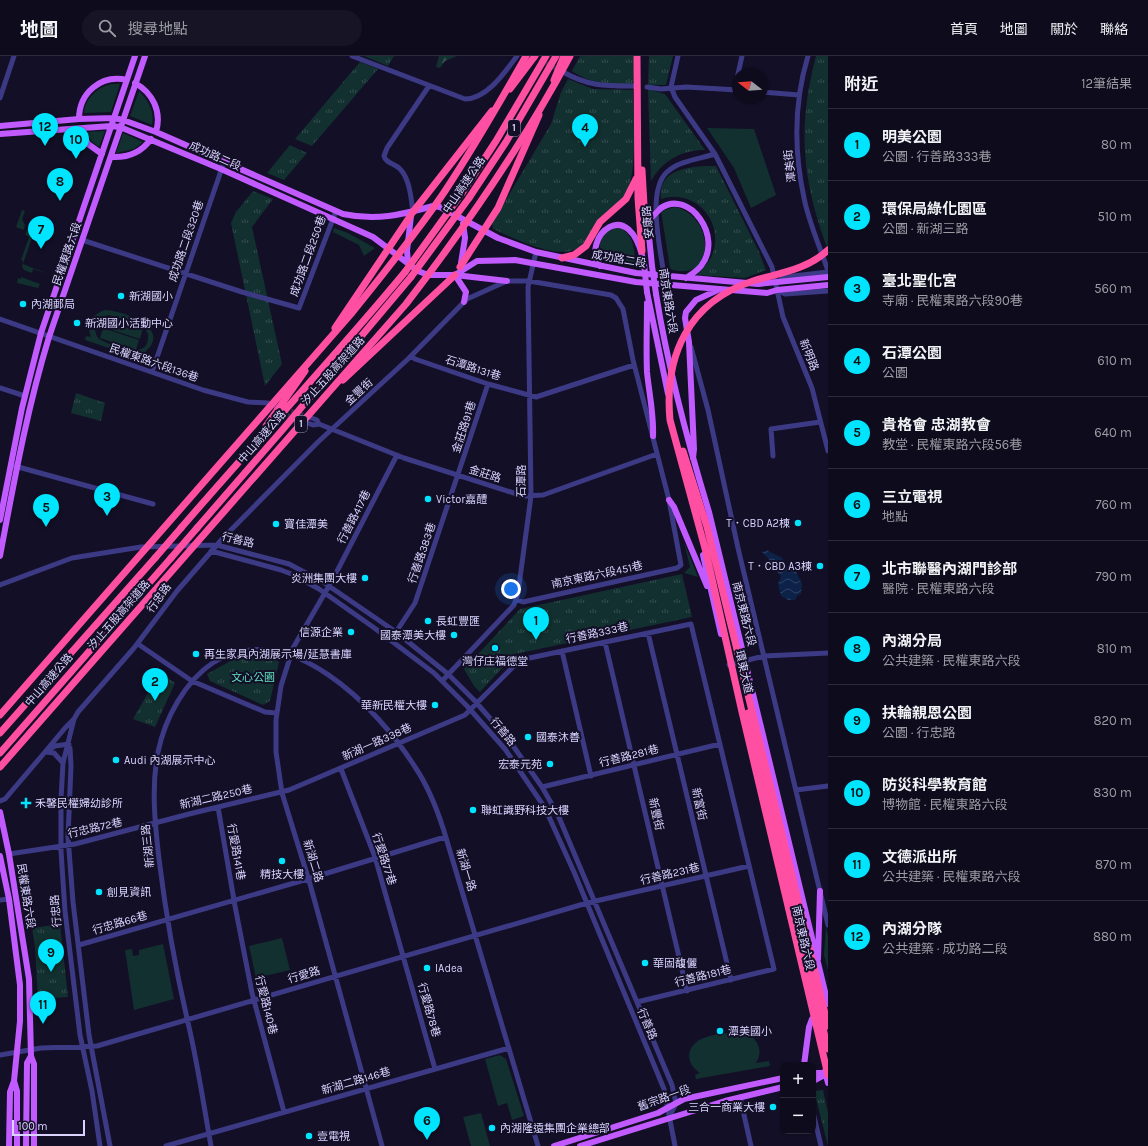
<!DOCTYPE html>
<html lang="zh-TW">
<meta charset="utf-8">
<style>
:root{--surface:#0e0b1c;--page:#171425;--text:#f1f3f6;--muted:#9b9ba3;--line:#2e2b3b;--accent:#00e5ff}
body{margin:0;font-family:Karla,"Noto Sans TC",sans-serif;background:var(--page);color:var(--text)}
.controls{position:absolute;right:12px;bottom:12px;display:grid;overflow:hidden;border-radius:8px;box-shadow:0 1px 3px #0004}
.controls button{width:36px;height:36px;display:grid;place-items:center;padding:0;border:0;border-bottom:1px solid var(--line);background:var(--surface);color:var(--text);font:20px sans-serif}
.compass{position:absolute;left:732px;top:12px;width:36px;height:36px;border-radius:50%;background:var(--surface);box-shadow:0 1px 3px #0004;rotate:287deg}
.scale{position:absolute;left:12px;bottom:10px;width:73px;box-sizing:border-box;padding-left:4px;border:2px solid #d9d4ff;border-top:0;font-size:11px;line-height:14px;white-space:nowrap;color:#d9d4ff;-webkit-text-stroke:3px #130f26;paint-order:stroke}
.you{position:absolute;left:511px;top:533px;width:14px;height:14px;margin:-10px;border:3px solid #fff;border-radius:50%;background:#1a73e8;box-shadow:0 0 0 6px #1a73e833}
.badge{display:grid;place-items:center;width:26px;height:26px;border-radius:50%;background:var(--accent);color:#111;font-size:13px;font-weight:700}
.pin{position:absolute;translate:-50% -33px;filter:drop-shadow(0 1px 2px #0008)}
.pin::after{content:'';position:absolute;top:21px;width:14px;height:12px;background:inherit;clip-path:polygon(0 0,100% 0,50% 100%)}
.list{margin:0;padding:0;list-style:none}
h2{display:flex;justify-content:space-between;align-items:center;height:52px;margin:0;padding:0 16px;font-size:17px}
h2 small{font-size:13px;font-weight:400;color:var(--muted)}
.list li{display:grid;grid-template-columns:26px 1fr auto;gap:12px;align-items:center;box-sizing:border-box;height:72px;padding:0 16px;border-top:1px solid var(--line)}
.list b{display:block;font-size:15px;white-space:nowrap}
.list p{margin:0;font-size:13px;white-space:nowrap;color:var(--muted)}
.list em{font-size:13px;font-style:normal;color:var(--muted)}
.icon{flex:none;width:22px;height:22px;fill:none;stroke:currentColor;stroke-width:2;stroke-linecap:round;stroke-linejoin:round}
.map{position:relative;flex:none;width:828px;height:1090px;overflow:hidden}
header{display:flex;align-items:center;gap:24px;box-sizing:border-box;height:56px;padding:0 20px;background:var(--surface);border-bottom:1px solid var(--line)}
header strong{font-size:19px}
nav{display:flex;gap:22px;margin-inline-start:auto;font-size:14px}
.search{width:280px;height:36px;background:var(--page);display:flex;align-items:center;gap:10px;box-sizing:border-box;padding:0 14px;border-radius:22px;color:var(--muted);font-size:15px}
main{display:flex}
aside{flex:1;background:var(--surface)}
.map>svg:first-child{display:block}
.green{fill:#12302f;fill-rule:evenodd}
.forest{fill:url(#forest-firs)}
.park{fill:url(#park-tufts)}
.water{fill:url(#water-waves)}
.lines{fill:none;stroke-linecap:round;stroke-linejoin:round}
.minor-tunnel{stroke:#312d47;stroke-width:5;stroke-dasharray:5 2.5;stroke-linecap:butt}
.minor{stroke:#3d3a85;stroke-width:5}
.major{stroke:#c25bff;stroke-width:6}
.highway{stroke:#ff4fa3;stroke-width:7}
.major-bridge{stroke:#c25bff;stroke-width:6}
.highway-bridge{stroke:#ff4fa3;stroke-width:7}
.poi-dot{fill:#00e5ff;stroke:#130f26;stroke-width:1.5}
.labels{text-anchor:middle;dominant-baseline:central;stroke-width:4;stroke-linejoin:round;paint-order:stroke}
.shield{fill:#130f26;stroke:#9e99be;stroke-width:1}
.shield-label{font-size:10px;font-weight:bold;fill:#d9d4ff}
.street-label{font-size:11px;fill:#d9d4ff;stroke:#130f26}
.poi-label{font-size:11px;fill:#d9d4ff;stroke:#130f26;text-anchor:start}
.park-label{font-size:11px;fill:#5fe0c0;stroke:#130f26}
</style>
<header>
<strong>地圖</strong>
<div class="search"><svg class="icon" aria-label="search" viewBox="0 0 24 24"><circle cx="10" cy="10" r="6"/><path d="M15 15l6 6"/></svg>搜尋地點</div>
<nav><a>首頁</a><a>地圖</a><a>關於</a><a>聯絡</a></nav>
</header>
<main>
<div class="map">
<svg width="828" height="1090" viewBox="0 0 828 1090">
<defs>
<pattern id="forest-firs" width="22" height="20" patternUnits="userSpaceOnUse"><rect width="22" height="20" fill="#12302f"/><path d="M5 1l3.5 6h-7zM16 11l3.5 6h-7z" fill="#344d4e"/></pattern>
<pattern id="park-tufts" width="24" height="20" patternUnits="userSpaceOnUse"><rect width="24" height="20" fill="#12302f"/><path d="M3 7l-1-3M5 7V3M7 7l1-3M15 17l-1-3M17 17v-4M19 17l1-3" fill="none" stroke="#344d4e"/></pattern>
<pattern id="water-waves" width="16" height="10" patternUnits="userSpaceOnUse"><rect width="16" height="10" fill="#0c2248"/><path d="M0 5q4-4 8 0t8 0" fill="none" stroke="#2f4163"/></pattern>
</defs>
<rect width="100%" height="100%" fill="#130f26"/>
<path class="green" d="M 120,28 L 111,56 L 84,57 C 85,40 103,26 120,28 Z
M 139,35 C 148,44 155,55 152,69 L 130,60 Z
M 707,72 L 754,73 L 776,139 L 751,152 L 734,112 Z
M 105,75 L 99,91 L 92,86 L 86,76 Z
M 123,77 L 143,86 L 134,93 L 116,97 Z
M 675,151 C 712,159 716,218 681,215 C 677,215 673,215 670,212 L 661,155 Z
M 22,154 L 25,155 L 22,163 L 25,169 L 24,174 L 16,171 Z
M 28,170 L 35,173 L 23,208 L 48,218 L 33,213 L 32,217 L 24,214 L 22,211 L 23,205 L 21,204 L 29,181 L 25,179 Z
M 618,171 C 635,178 634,194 636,211 C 627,209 617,209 609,205 C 596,198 598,180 609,173 C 612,172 616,171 618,171 Z
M 334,172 L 348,177 L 375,192 L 364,200 L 359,189 L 333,176 Z
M 21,221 L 40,228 L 38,232 L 17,227 L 18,222 L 21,223 Z
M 105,254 C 125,255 175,273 143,298 L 149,300 L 147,305 L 85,284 L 86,280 L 91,281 C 86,268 92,258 105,254 ZM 109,259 L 140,269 L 145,273 L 148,278 C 151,306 112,290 99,283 C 91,273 96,260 109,259 Z
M 107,260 L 143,272 L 140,283 L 103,271 Z
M 103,272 L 139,284 L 136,294 L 100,282 Z
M 684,486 L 698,521 L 684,517 L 690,511 Z
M 282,882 L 290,914 L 256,922 L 249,890 Z
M 163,888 L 174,943 L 134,954 L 125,894 L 132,893 L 133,900 L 139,899 L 139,894 Z
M 740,976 C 756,979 765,993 756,1007 L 769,1005 L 770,1010 L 696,1023 L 695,1019 L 700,1017 C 694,1013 689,1007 689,999 C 692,977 724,978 740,976 Z
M 500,999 L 506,1003 L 524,1060 L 512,1064 L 507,1047 L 498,1050 L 485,1003 Z
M 481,1057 L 490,1090 L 471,1090 L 463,1061 Z"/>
<path class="forest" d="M 439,0 L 457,0 L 445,5 L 440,12 L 436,11 Z"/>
<path class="park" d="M 364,0 L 394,0 L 388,10 Z
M 580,0 L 634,0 L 634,28 C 610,28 593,29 572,15 Z
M 649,0 L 673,0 L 666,29 L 648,29 Z
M 816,0 L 828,0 L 828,194 C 802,125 797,72 816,0 Z
M 360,6 L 378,13 L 312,90 L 295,83 Z
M 568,23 L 593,33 L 633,34 C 633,59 639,124 623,142 C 616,150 605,155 598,164 C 592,171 589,183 582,189 C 562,208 514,182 493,173 L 492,167 L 551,68 L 561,36 Z
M 648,33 L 665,38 L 705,94 C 682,94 663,104 651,125 Z
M 290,89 L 307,97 L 284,124 L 267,117 Z
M 716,110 L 759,196 L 766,214 L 745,222 L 697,219 C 704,212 712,203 714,193 C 722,162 692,132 661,143 C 657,111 694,110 716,110 Z
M 253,135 L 273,143 L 252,171 L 282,308 L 265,330 L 231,167 L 236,156 Z
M 76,337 L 105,347 L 101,365 L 71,357 Z
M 682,518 L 692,561 L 515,598 L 480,636 L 474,630 L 464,613 L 520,553 Z
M 252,599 L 272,601 L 279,606 L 270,645 L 263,649 L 210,625 L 207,618 L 236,602 Z
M 160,616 L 175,627 L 155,671 L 133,663 Z
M 60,868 L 68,941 L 38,943 L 35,891 L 32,872 Z
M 826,871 L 828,880 L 828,914 L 824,899 Z
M 823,1034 L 828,1057 L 828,1090 L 814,1035 Z"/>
<path class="water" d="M 767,494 L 782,502 L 790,514 L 795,513 L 802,528 L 801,538 L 798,539 L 795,544 L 788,544 L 781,540 L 778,528 L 781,520 C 773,512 770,503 762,496 Z"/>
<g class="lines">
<path class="minor-tunnel" d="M 533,0 L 560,15
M 284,353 L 306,360
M 280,357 L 302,365"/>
<path class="minor" d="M 352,0 L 465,43 C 487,43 505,16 517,0
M 678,0 L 671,31 L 675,41 L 715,98 L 772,211 L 783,261 L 812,332 L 828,395
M 808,0 C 794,46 794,95 804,142 C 809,167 820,191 828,215
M 563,16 C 590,31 606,30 636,30
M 738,18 L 742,0
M 647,31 L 661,33 L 686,31 L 738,34
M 735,34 L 738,18
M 762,36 L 799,39
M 0,42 L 14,0
M 413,156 C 411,143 410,123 400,113 C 395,107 386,108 384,100 L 387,92 L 429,30
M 82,184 L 242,236 L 299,252 L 336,155
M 664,220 C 661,195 646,135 667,116 C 679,105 699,103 715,98
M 779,225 L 785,221 L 828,216
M 777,234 L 785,238 L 828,235
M 0,263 L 203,334 L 248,346 L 268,347 L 277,351
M 691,291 L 708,354 L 738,492 L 828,869
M 411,300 L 415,303 L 488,328 L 536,341 L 634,309
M 152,316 L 224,106
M 0,332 L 25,340
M 306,360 L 317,364 L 319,368
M 302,365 L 313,369 L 319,368 L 404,402 L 523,440 L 543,439 L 657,398
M 773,400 L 771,373 L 820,366
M 11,409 L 153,448
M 211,495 L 281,514 L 294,519 L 319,533 L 373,571 L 434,617 L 467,650 L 505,693 L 545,752 L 574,816 L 664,1033 L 675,1090
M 0,529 L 72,502 L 141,491 L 217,489 L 289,508 L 323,526 L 396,576 L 448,618 L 474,644 L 509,684 L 542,731 L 558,759 L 672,1029 L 676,1047 L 669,1062
M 396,576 L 415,547 L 488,328
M 648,577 L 731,924
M 605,586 L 687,935
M 138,588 L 192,625 L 265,656 L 276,657
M 562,595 L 591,720
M 729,609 L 764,600 L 828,597
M 442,625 L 514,549 L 518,537 L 531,440 L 528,231 L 536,196
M 70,692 L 71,710 L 68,781 L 73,846 L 89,979 L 110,1090
M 63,707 L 54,697 L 45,696 L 65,672 L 74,663
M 341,713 L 375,801 L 435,1013
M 542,731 L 720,688
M 796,734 L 828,730
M 0,745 L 5,743 L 45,696 L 55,690 L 69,688
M 218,751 L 235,850 L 252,937 L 284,1056
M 9,798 L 75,788 L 189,758 L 289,734 L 465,659 L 520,604 L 691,568 L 774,913 L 637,946
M 0,844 L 9,843
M 79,889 L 308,823 L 445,781
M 0,999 L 41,992 L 97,990 L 587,847 L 749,810
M 740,1041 L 751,1090
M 813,1056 L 821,1090
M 100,1090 L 92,1035 L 80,979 L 65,855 L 61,795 L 61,743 L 63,707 L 74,663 L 78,656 L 134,592 L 177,535 L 223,482 L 318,386 L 408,303 L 467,243 L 507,225 L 529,225 L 611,239 L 616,242 L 623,253 L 633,304 L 669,444 L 681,509 L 677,512 L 523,546 L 517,544
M 166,1090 L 509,992
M 211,1090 C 204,1051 198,1010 189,971 C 176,916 166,860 159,803 C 155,768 151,731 158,696 C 165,662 185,625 214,606 C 289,560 378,652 415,711 C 428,730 437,753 444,775 L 538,1090
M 382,1090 L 310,828 L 282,737 L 276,696 L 276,664 L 281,630 L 293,592 L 333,523 L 397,399"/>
<path class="major" d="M 135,27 C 153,37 162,56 156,76
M 79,63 C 79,37 101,18 127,24
M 0,70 L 79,63 L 114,62 L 123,64 L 156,76 L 343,158 C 376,165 401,159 433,150 L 440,151 L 498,182 L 536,196 L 636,217 L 758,228 L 828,221
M 80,73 L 88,88 L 102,98
M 0,78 L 111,70 L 120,71 L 221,113 L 373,181 L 418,215 L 428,219 L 455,219 L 507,225
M 111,101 C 128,102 141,97 151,83
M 661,152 C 689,133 724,181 701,210 C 697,215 692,218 686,222
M 648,170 L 652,210
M 408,206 L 407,195 L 411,160
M 461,207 L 465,182 L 463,167
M 600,210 C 580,183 630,134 644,208
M 455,219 L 477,205 L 515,204 L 636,226 L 767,237 L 777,234 L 828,229
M 455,219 L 466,236 L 464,246
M 647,236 L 668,338
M 656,238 C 668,312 687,384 709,456 L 828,948
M 647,247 C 647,270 646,293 647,316 C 649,337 654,358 653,380
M 693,402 L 694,393 L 689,286 L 685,262 L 686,256 L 696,244 L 720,233
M 669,444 L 674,451 L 707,530
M 0,464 L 22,352 L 41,277 L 135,0
M 703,499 L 721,578
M 0,500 C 14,426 27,353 49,281 L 145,0
M 0,756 L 9,798 L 29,923 L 31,1000 L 34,1008 L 34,1090
M 0,800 L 9,843 L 20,929 L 20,965 L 14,1025 L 17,1035 L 17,1090
M 818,903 L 820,835
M 804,1009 L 809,971 L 812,963
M 825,1015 L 828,1027
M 813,1017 L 825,1017
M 813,1025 L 828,1017
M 9,1090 L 10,1036 L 14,1025
M 26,1090 L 27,1007 L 31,1000
M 554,1090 L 658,1057 L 684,1043 L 783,1022
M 580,1090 L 725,1045 L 783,1031"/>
<path class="highway" d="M 637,0 L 638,142 L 642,195
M 554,24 L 564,0
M 510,33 L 535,0
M 642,114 L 645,167 L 648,173
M 462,137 L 496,85 L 546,0
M 469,142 L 506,86 L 556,0
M 413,156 L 492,55
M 562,202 L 574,199 L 586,190 L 600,166 L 626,143 L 636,123
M 460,211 L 498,152 L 539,59
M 335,272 L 411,159
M 343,324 L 455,219
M 266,370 L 305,315
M 181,472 C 255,386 333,303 405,216
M 197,472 L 284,372 L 411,221
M 0,677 L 155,502
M 0,697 L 171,502
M 783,782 L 828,970
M 792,843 L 828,993"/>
<path class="major-bridge" d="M 650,163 L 661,152
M 644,208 L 647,236
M 652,210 L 656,238"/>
<path class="highway-bridge" d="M 828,194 C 807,214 779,217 753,225 C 688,246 664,300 670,364 L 706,496 L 742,656 L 828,1019
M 405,216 L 462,137
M 411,221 L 469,142
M 683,395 L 707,471 L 783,782
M 155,502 L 181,472
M 171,502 L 197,472
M 748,657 L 792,843
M 0,659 L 351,258 C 383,218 416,178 445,135 C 474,91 500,46 526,0
M 0,711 L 406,248 C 467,169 523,88 570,0"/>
</g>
<g class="poi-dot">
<circle cx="121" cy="240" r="4"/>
<circle cx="23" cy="248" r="4"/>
<circle cx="77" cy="267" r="4"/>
<circle cx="428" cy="443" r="4"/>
<circle cx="798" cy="467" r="4"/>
<circle cx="276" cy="468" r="4"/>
<circle cx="820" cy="510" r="4"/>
<circle cx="365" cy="522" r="4"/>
<circle cx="428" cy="565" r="4"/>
<circle cx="351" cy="576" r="4"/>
<circle cx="454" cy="579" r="4"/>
<circle cx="495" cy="592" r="4"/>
<circle cx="196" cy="598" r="4"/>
<circle cx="435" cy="649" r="4"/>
<circle cx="528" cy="681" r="4"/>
<circle cx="116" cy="704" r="4"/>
<circle cx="550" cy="708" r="4"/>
<path d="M24 741h4v4h4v4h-4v4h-4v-4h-4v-4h4z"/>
<circle cx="473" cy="754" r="4"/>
<circle cx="282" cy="805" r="4"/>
<circle cx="99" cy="836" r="4"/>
<circle cx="645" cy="907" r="4"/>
<circle cx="427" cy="912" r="4"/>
<circle cx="720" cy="975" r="4"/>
<circle cx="773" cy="1051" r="4"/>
<circle cx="492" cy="1072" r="4"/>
<circle cx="309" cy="1080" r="4"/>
</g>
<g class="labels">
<g class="shield">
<rect x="508" y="64" width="12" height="16" rx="3"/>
<rect x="295" y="360" width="12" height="16" rx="3"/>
</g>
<g class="shield-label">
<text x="514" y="72">1</text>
<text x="301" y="368">1</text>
</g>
<g class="street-label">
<text transform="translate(215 100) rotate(24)">成功路二段</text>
<text transform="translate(790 110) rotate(-97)">潭美街</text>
<text transform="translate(464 129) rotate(-56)">中山高速公路</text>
<text transform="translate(648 166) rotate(-95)">安康路</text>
<text transform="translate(186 185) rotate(-71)">成功路二段320巷</text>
<text transform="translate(67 198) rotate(-71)">民權東路六段</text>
<text transform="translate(308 200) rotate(-70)">成功路二段250巷</text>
<text transform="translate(619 203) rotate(10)">成功路二段</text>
<text transform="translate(668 245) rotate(81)">南京東路六段</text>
<text transform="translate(809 299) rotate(68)">新明路</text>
<text transform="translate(154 307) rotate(19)">民權東路六段136巷</text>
<text transform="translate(473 312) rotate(18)">石潭路131巷</text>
<text transform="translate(333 315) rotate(-48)">汐止五股高架道路</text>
<text transform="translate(359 336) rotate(-43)">金豐街</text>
<text transform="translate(464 371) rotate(-72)">金莊路91巷</text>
<text transform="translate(262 381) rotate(-49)">中山高速公路</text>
<text transform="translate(485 418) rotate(17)">金莊路</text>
<text transform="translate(521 425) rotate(-90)">石潭路</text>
<text transform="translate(354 461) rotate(-63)">行善路417巷</text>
<text transform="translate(238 484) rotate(13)">行善路</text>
<text transform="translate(422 497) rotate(-71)">行善路383巷</text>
<text transform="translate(597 519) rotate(-12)">南京東路六段451巷</text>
<text transform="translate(159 542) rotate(-54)">行忠路</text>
<text transform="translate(744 558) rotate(76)">南京東路六段</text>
<text transform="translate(119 559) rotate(-49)">汐止五股高架道路</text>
<text transform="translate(597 577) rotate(-12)">行善路333巷</text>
<text transform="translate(744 616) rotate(77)">環東大道</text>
<text transform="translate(49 624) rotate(-49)">中山高速公路</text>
<text transform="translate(503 676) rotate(50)">行善路</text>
<text transform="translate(377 686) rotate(-24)">新湖一路338巷</text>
<text transform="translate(629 700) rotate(-14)">行善路281巷</text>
<text transform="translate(216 741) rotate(-13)">新湖二路250巷</text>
<text transform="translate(699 748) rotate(77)">新富街</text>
<text transform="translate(656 758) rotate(77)">新豐街</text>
<text transform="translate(95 772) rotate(-13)">行忠路72巷</text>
<text transform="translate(148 790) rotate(-96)">新湖三路</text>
<text transform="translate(236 796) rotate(80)">行愛路141巷</text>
<text transform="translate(384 803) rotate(72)">行愛路77巷</text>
<text transform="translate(313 805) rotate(73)">新湖二路</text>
<text transform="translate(466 814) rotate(73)">新湖一路</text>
<text transform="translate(670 818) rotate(-13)">行善路231巷</text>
<text transform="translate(26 840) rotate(81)">民權東路六段</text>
<text transform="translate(56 855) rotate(-95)">行忠路</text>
<text transform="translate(120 867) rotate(-16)">行忠路66巷</text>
<text transform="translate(803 882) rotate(77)">南京東路六段</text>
<text transform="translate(304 919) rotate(-16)">行愛路</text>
<text transform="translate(703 920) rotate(-14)">行善路181巷</text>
<text transform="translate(266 949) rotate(76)">行愛路140巷</text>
<text transform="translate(429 954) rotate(74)">行愛路78巷</text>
<text transform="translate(647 968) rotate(67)">行善路</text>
<text transform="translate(356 1025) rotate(-16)">新湖二路146巷</text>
<text transform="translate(664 1042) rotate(-20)">舊宗路一段</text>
</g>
<g class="poi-label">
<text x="129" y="240">新湖國小</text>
<text x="31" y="248">內湖郵局</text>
<text x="85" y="267">新湖國小活動中心</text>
<text x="436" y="443">Victor嘉醴</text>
<text x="790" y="467" text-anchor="end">T．CBD A2棟</text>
<text x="284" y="468">寶佳潭美</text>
<text x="812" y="510" text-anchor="end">T．CBD A3棟</text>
<text x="357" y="522" text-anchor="end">炎洲集團大樓</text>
<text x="436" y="565">長虹豐匯</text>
<text x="343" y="576" text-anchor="end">信源企業</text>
<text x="446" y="579" text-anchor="end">國泰潭美大樓</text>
<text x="204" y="598">再生家具內湖展示場/延慧書庫</text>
<text x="495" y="605" text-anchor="middle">灣仔庄福德堂</text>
<text x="427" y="649" text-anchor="end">華新民權大樓</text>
<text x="536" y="681">國泰沐善</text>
<text x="124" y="704">Audi 內湖展示中心</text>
<text x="542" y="708" text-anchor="end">宏泰元苑</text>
<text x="35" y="747">禾馨民權婦幼診所</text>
<text x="481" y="754">聯虹識野科技大樓</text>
<text x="282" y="818" text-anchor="middle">精技大樓</text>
<text x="107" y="836">創見資訊</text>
<text x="653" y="907">華固馥儷</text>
<text x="435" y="912">IAdea</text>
<text x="728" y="975">潭美國小</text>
<text x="765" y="1051" text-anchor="end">三合一商業大樓</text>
<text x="500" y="1072">內湖隆遠集團企業總部</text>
<text x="317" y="1080">壹電視</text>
</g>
<g class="park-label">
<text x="253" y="621">文心公園</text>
</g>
</g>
</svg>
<div class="controls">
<button>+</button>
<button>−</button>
</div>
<svg class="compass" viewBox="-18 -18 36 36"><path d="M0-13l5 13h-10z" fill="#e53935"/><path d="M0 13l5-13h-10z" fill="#9b9ba3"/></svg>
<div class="scale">100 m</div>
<div class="you"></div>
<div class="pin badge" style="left:536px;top:584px">1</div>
<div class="pin badge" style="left:155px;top:645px">2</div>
<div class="pin badge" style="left:107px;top:460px">3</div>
<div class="pin badge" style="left:585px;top:91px">4</div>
<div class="pin badge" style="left:46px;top:471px">5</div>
<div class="pin badge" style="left:427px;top:1084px">6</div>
<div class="pin badge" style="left:41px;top:193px">7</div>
<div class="pin badge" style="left:60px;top:145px">8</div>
<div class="pin badge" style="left:51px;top:916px">9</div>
<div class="pin badge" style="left:76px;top:103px">10</div>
<div class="pin badge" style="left:43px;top:968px">11</div>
<div class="pin badge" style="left:45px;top:90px">12</div>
</div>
<aside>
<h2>附近<small>12筆結果</small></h2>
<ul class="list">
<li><span class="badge">1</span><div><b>明美公園</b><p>公園 · 行善路333巷</p></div><em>80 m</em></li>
<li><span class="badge">2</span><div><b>環保局綠化園區</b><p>公園 · 新湖三路</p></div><em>510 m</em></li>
<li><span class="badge">3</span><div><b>臺北聖化宮</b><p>寺廟 · 民權東路六段90巷</p></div><em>560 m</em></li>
<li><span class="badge">4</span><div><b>石潭公園</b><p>公園</p></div><em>610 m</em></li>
<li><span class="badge">5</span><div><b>貴格會 忠湖教會</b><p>教堂 · 民權東路六段56巷</p></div><em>640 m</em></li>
<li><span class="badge">6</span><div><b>三立電視</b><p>地點</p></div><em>760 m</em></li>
<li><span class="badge">7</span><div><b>北市聯醫內湖門診部</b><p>醫院 · 民權東路六段</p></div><em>790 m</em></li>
<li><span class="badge">8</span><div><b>內湖分局</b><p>公共建築 · 民權東路六段</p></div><em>810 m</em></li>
<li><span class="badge">9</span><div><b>扶輪親恩公園</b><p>公園 · 行忠路</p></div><em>820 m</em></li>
<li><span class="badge">10</span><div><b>防災科學教育館</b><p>博物館 · 民權東路六段</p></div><em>830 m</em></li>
<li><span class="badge">11</span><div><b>文德派出所</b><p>公共建築 · 民權東路六段</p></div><em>870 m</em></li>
<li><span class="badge">12</span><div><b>內湖分隊</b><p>公共建築 · 成功路二段</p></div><em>880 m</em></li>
</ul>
</aside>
</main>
